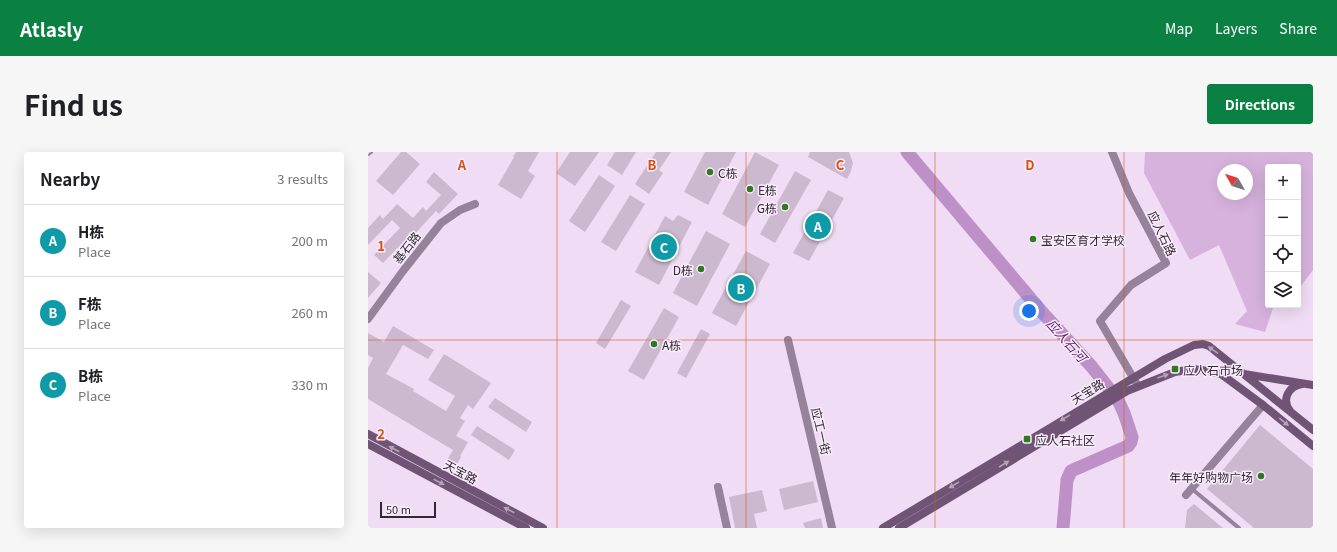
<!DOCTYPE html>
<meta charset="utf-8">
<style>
:root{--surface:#fff;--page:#f6f6f6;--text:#202124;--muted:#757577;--line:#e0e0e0;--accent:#0b8043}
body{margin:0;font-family:Georgia,"Noto Sans SC",serif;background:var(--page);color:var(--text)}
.controls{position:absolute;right:12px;top:12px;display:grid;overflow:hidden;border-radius:4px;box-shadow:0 4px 16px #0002}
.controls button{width:36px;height:36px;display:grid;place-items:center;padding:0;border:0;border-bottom:1px solid var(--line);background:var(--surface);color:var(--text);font:20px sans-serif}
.compass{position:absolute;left:849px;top:12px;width:36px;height:36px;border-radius:50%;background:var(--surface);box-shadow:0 4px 16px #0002;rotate:309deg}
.scale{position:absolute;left:12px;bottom:10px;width:56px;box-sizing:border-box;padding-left:4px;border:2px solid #312932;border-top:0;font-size:11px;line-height:14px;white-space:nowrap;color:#312932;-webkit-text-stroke:3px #fbebfe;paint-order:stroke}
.you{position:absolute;left:661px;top:159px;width:14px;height:14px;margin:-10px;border:3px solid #fff;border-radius:50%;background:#1a73e8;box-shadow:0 0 0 6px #1a73e833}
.badge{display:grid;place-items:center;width:26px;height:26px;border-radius:50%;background:var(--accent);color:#fff;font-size:13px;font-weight:700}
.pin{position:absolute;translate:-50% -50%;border:2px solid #fff;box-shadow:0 1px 4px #0006}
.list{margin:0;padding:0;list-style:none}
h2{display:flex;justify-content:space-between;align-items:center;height:52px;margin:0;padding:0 16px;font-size:17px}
h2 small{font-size:13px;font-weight:400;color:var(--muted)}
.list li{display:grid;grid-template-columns:26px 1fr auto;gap:12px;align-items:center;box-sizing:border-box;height:72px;padding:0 16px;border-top:1px solid var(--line)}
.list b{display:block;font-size:15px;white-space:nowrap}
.list p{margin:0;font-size:13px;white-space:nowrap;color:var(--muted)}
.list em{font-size:13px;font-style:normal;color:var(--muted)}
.icon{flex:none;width:22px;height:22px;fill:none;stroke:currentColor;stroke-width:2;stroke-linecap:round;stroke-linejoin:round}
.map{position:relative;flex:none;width:945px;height:376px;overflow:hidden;border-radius:4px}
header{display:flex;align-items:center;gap:24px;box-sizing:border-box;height:56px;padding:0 20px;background:var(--accent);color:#fff}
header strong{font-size:19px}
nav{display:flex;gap:22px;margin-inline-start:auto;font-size:14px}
.intro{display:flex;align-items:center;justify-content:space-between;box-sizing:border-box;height:96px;padding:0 24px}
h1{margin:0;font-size:28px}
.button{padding:10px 18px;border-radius:4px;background:var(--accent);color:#fff;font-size:14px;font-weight:700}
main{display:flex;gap:24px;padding:0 24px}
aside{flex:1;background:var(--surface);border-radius:4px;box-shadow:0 4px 16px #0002}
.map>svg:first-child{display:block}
.green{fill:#d6b2dd;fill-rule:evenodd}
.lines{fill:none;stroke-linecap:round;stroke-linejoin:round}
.river{stroke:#bd90c7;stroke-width:13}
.building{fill:#ccb9d0}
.lane{stroke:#96829a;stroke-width:4}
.street{stroke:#96829a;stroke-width:8}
.secondary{stroke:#705476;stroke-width:8}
.oneway{fill:#b6a0ba}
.grid{fill:none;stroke:#d65410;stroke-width:1;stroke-opacity:0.55}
.poi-dot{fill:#2f791f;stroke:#fbebfe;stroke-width:1.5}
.labels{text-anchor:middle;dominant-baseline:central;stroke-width:3;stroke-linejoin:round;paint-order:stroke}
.poi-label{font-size:12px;fill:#312932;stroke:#fbebfe;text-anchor:start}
.street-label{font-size:12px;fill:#312932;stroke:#fbebfe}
.water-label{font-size:13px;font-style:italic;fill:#5e2769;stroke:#fbebfe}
.grid-label{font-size:13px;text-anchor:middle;font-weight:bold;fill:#d65410;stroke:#fbebfe;stroke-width:3;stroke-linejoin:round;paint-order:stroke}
</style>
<header>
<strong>Atlasly</strong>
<nav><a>Map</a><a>Layers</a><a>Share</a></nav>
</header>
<div class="intro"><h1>Find us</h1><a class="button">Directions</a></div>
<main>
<aside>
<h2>Nearby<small>3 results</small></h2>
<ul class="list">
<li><span class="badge" style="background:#0f9aa8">A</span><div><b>H栋</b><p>Place</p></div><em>200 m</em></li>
<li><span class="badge" style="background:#0f9aa8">B</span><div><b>F栋</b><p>Place</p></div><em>260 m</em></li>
<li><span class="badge" style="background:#0f9aa8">C</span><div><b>B栋</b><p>Place</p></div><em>330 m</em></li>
</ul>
</aside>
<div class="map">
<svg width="945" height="376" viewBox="0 0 945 376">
<rect width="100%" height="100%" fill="#f0dcf4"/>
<path class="green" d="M 777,0 L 945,0 L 945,118 L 930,138 L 930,15 L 900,15 L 900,153 L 906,153 L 897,180 L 867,172 L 879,159 L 851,93 L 822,108 L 776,21 ZM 855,18 L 879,18 L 879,42 L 855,42 Z"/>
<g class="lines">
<path class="river" d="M 539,0 L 673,159 L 724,215 L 750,248 L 756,261 L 764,285 L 763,290 L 760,294 L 703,319 L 699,328 L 695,376"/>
</g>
<path class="building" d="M 33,0 L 38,0 L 52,12 L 25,43 L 8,29 Z
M 148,0 L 171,0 L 160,19 L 167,24 L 153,47 L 130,33 L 146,5 L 145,5 Z
M 202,0 L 231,0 L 207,34 L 188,21 Z
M 247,0 L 268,0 L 254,23 L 239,13 Z
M 288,0 L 303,0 L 291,18 L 295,21 L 281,42 L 267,32 Z
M 337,0 L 368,0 L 340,53 L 316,40 Z
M 387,0 L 411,13 L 377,75 L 354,62 Z
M 442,0 L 481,0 L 485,11 L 483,19 L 479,27 L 440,5 Z
M 427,19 L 443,28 L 407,91 L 392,82 Z
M 66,20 L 90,42 L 71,62 L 68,59 L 43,86 L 41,84 L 15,111 L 6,103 L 32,76 L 24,68 L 0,93 L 0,76 L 12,63 L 15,67 L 29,52 L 45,66 L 55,55 L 58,59 L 73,43 L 58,30 Z
M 231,23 L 247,34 L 217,80 L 201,69 Z
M 460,38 L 476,46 L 441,109 L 425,101 Z
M 262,43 L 277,52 L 248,99 L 233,90 Z
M 310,63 L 324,70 L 291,133 L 267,120 L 297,64 L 305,69 Z
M 338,79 L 362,92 L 329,154 L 305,141 Z
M 378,99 L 402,112 L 368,174 L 344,161 Z
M 0,120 L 13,131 L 0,146 Z
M 253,148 L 263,154 L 237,197 L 228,191 Z
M 296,156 L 311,165 L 276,228 L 260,219 Z
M 25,174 L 66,198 L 60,207 L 35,193 L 18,222 L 46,237 L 45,239 L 78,259 L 87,244 L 60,228 L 76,202 L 123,231 L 105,257 L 100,253 L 92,266 L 97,269 L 88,284 L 100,290 L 92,304 L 93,305 L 88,314 L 79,308 L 85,298 L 0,247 L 0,216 L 5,206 L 0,203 L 0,181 L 16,190 Z
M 333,177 L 342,182 L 318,226 L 309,221 Z
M 127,246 L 164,270 L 158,280 L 120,255 Z
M 892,273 L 945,317 L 945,376 L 886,376 L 839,337 Z
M 109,274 L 147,298 L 141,308 L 103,283 Z
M 445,329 L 450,350 L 416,358 L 411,337 Z
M 394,338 L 399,359 L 386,362 L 389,376 L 367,376 L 361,345 Z
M 826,352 L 855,376 L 817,376 L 819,358 Z
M 453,366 L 455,376 L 437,376 L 435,371 Z"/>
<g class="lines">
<path class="lane" d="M 0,2 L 3,0
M 824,337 L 871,376"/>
<path class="street" d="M 744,0 L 761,41 L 798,111 L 763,133 L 732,169 L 770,234
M 0,167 L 35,119 L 73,71 L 92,58 L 107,52
M 420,188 L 464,376
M 350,335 L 359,376
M 818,343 L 895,253"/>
<path class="secondary" d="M 876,222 L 945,233
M 922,259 C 913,247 921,234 934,232
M 0,282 L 175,376
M 0,292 L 158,376
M 515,376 L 797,207 L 826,193 L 835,192 L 841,194 L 945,278
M 531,376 L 759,239 L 807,220 L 825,217 L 840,219 L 853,222 L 895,253 L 945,294"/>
</g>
<defs><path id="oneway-solid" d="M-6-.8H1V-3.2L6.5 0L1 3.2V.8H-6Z"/></defs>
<g class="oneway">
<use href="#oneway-solid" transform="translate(845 198) rotate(-145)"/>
<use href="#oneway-solid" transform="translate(795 224) rotate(-20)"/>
<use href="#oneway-solid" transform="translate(697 266) rotate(149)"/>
<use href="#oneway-solid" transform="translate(916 270) rotate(39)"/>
<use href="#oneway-solid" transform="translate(26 297) rotate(-152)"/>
<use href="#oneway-solid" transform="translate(636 312) rotate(-31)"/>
<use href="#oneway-solid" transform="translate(71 330) rotate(28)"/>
<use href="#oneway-solid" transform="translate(586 333) rotate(149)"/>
<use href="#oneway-solid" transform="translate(141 358) rotate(-152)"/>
</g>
<path class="grid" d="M 189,0 L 189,376M 378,0 L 378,376M 567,0 L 567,376M 756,0 L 756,376M 0,188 L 945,188"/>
<g class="poi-dot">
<circle cx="342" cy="20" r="4"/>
<circle cx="382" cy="37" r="4"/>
<circle cx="417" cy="55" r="4"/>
<circle cx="665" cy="87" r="4"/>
<circle cx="333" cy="117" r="4"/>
<circle cx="286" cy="192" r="4"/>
<rect x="803" y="213" width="8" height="8" rx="2"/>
<rect x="655" y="283" width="8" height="8" rx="2"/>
<circle cx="893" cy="324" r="4"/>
</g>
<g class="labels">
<g class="poi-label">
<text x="350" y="20">C栋</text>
<text x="390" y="37">E栋</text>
<text x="409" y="55" text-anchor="end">G栋</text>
<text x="673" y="87">宝安区育才学校</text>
<text x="325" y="117" text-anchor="end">D栋</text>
<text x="294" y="192">A栋</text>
<text x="815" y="217">应人石市场</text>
<text x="667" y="287">应人石社区</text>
<text x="885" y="324" text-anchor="end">年年好购物广场</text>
</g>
<g class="street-label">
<text transform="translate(795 81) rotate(64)">应人石路</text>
<text transform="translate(38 95) rotate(-52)">基石路</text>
<text transform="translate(719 239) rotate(-31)">天宝路</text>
<text transform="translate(454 279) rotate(77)">应工一街</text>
<text transform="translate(93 319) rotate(28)">天宝路</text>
</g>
<g class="water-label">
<text transform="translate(699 188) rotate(48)">应人石河</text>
</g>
</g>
<g class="grid-label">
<text x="94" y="18">A</text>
<text x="284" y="18">B</text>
<text x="472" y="18">C</text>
<text x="662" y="18">D</text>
<text x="13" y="99">1</text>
<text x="13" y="287">2</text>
</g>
</svg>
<div class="controls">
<button>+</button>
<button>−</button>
<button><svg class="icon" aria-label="locate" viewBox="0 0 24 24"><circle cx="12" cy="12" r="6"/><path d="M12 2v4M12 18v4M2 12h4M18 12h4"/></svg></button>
<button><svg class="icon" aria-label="layers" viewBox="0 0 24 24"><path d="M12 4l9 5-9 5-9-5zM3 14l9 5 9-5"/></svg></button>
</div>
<svg class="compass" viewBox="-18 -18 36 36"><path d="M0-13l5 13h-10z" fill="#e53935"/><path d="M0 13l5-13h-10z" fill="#757577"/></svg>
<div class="scale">50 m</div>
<div class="you"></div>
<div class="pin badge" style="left:450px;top:74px;background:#0f9aa8">A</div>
<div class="pin badge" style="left:373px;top:136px;background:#0f9aa8">B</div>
<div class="pin badge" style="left:296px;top:95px;background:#0f9aa8">C</div>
</div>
</main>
